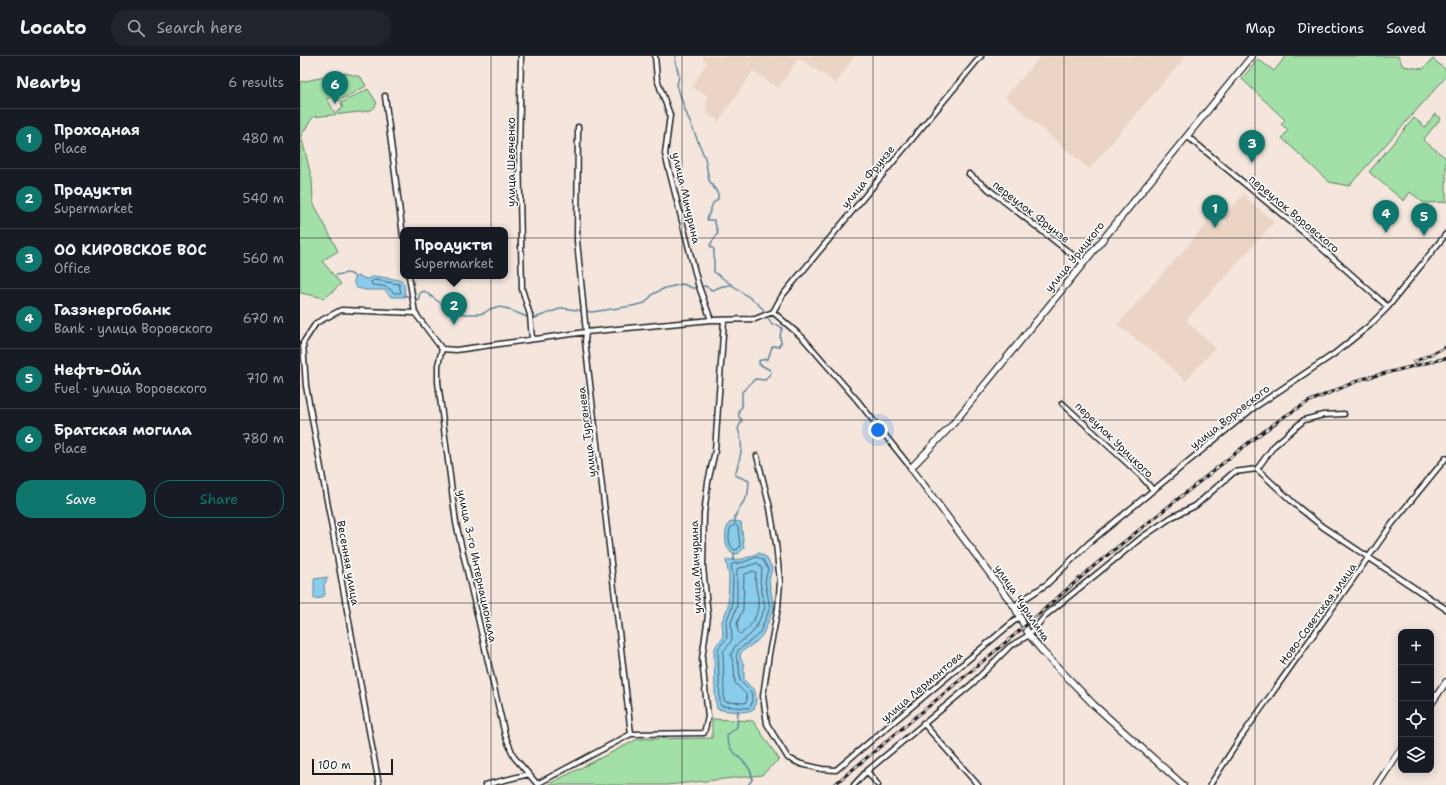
<!DOCTYPE html>
<meta charset="utf-8">
<style>
:root{--surface:#171b24;--page:#20242c;--text:#f1f3f6;--muted:#9ea1a6;--line:#363941;--accent:#0f766e}
body{margin:0;font-family:"Shantell Sans",sans-serif;background:var(--page);color:var(--text)}
.controls{position:absolute;right:12px;bottom:12px;display:grid;overflow:hidden;border-radius:8px;box-shadow:0 2px 10px #0003}
.controls button{width:36px;height:36px;display:grid;place-items:center;padding:0;border:0;border-bottom:1px solid var(--line);background:var(--surface);color:var(--text);font:20px sans-serif}
.scale{position:absolute;left:12px;bottom:10px;width:81px;box-sizing:border-box;padding-left:4px;border:2px solid #1c1c1c;border-top:0;font-size:11px;line-height:14px;white-space:nowrap;color:#1c1c1c;-webkit-text-stroke:3px #fff;paint-order:stroke}
.you{position:absolute;left:578px;top:374px;width:14px;height:14px;margin:-10px;border:3px solid #fff;border-radius:50%;background:#1a73e8;box-shadow:0 0 0 6px #1a73e833}
.badge{display:grid;place-items:center;width:26px;height:26px;border-radius:50%;background:var(--accent);color:#fff;font-size:13px;font-weight:700}
.pin{position:absolute;translate:-50% -33px;filter:drop-shadow(0 1px 2px #0008)}
.pin::after{content:'';position:absolute;top:21px;width:14px;height:12px;background:inherit;clip-path:polygon(0 0,100% 0,50% 100%)}
.popup{position:absolute;left:100px;top:171px;width:108px;height:52px;box-sizing:border-box;display:grid;place-content:center;border-radius:8px;background:var(--surface);filter:drop-shadow(0 1px 3px #0005);font-size:13px;white-space:nowrap;color:var(--muted)}
.popup b{font-size:15px;color:var(--text)}
.popup::after{content:'';position:absolute;left:50%;top:100%;margin-left:-8px;border:8px solid transparent;border-top-color:var(--surface)}
.list{margin:0;padding:0;list-style:none}
h2{display:flex;justify-content:space-between;align-items:center;height:52px;margin:0;padding:0 16px;font-size:17px}
h2 small{font-size:13px;font-weight:400;color:var(--muted)}
.list li{display:grid;grid-template-columns:26px 1fr auto;gap:12px;align-items:center;box-sizing:border-box;height:60px;padding:0 16px;border-top:1px solid var(--line)}
.list b{display:block;font-size:15px;white-space:nowrap}
.list p{margin:0;font-size:13px;white-space:nowrap;color:var(--muted)}
.list em{font-size:13px;font-style:normal;color:var(--muted)}
.actions{display:flex;gap:8px;padding:12px 16px}
.actions a{flex:1;padding:9px 0;border:1px solid var(--accent);border-radius:16px;text-align:center;font-size:14px;color:var(--accent)}
.actions .main{background:var(--accent);color:#fff}
.icon{flex:none;width:22px;height:22px;fill:none;stroke:currentColor;stroke-width:2;stroke-linecap:round;stroke-linejoin:round}
.map{position:relative;flex:none;width:1146px;height:729px;overflow:hidden}
header{display:flex;align-items:center;gap:24px;box-sizing:border-box;height:56px;padding:0 20px;background:var(--surface);border-bottom:1px solid var(--line)}
header strong{font-size:19px}
nav{display:flex;gap:22px;margin-inline-start:auto;font-size:14px}
.search{width:280px;height:36px;background:var(--page);display:flex;align-items:center;gap:10px;box-sizing:border-box;padding:0 14px;border-radius:16px;color:var(--muted);font-size:15px}
main{display:flex}
aside{flex:1;background:var(--surface)}
.map>svg:first-child{display:block}
.built{fill:#ecd4c5}
.green{fill:#a3e0a8;stroke:#607e62}
.water{fill:#8acceb;stroke:#5e8698}
.lines{fill:none;stroke-linecap:round;stroke-linejoin:round}
.shore{stroke:#48626f;stroke-width:1}
.stream{stroke:#5e8698;stroke-width:1.5}
.minor-casing{stroke:#1c1c1c;stroke-width:7}
.tertiary-casing{stroke:#1c1c1c;stroke-width:8}
.minor{stroke:#fff;stroke-width:4}
.tertiary{stroke:#fff;stroke-width:5.5}
.rail-casing{stroke:#1c1c1c;stroke-width:3}
.rail{stroke:#fff;stroke-width:1.5;stroke-dasharray:4.5;stroke-linecap:butt}
.grid{fill:none;stroke:#1c1c1c;stroke-width:1;stroke-opacity:0.55}
.labels{text-anchor:middle;dominant-baseline:central;stroke-width:3;stroke-linejoin:round;paint-order:stroke}
.street-label{font-size:11px;fill:#1c1c1c;stroke:#fff}
</style>
<header>
<strong>Locato</strong>
<div class="search"><svg class="icon" aria-label="search" viewBox="0 0 24 24"><circle cx="10" cy="10" r="6"/><path d="M15 15l6 6"/></svg>Search here</div>
<nav><a>Map</a><a>Directions</a><a>Saved</a></nav>
</header>
<main>
<aside>
<h2>Nearby<small>6 results</small></h2>
<ul class="list">
<li><span class="badge">1</span><div><b>Проходная</b><p>Place</p></div><em>480 m</em></li>
<li><span class="badge">2</span><div><b>Продукты</b><p>Supermarket</p></div><em>540 m</em></li>
<li><span class="badge">3</span><div><b>ОО КИРОВСКОЕ ВОС</b><p>Office</p></div><em>560 m</em></li>
<li><span class="badge">4</span><div><b>Газэнергобанк</b><p>Bank · улица Воровского</p></div><em>670 m</em></li>
<li><span class="badge">5</span><div><b>Нефть-Ойл</b><p>Fuel · улица Воровского</p></div><em>710 m</em></li>
<li><span class="badge">6</span><div><b>Братская могила</b><p>Place</p></div><em>780 m</em></li>
</ul>
<div class="actions"><a class="main">Save</a><a>Share</a></div>
</aside>
<div class="map">
<svg width="1146" height="729" viewBox="0 0 1146 729">
<rect width="100%" height="100%" fill="#f4e6dd"/>
<filter id="ink" filterUnits="userSpaceOnUse"><feTurbulence type="fractalNoise" baseFrequency=".025" numOctaves="2"/><feDisplacementMap in="SourceGraphic" scale="8" xChannelSelector="R" yChannelSelector="G"/><feConvolveMatrix kernelMatrix="1 2 1 2 8 2 1 2 1" color-interpolation-filters="sRGB"/></filter>
<g filter="url(#ink)">
<path class="built" d="M 403,0 L 555,0 L 536,27 L 499,2 L 478,32 L 453,15 L 419,65 L 406,58 L 407,40 L 392,31 L 407,6 L 402,2 Z
M 741,0 L 886,0 L 789,113 L 705,41 Z
M 944,138 L 947,140 L 946,142 L 974,166 L 886,264 L 915,292 L 886,325 L 850,293 L 817,269 L 909,165 L 914,169 L 916,167 L 920,170 L 923,167 L 925,168 L 927,166 L 923,161 Z"/>
<path class="green" d="M 986,0 L 1098,0 L 1103,10 L 1123,13 L 1133,3 L 1146,14 L 1146,21 L 1049,130 L 1029,126 L 982,82 L 988,74 L 981,68 L 985,64 L 942,23 L 958,3 L 974,15 Z
M 45,17 L 61,21 L 66,30 L 39,45 L 35,38 L 27,43 L 35,57 L 43,52 L 41,47 L 68,33 L 77,47 L 74,52 L 69,55 L 13,61 L 1,80 L 12,123 L 13,146 L 38,195 L 22,205 L 41,228 L 25,242 L 0,237 L 0,26 Z
M 1135,58 L 1141,62 L 1123,84 L 1146,102 L 1146,146 L 1124,147 L 1110,136 L 1104,145 L 1069,116 L 1114,62 L 1125,71 Z
M 412,663 L 453,665 L 479,703 L 462,719 L 367,729 L 247,729 L 338,683 L 412,682 Z"/>
<path class="water" d="M 57,220 L 67,223 L 74,220 L 101,224 L 104,228 L 105,241 L 91,241 L 85,234 L 66,234 L 57,232 C 53,229 53,222 57,220 Z
M 435,465 L 441,466 L 444,492 L 438,498 L 431,497 C 424,488 424,477 429,467 Z
M 459,497 L 466,501 L 472,512 L 469,525 L 474,552 L 463,578 L 456,586 L 441,596 L 440,601 L 444,609 L 444,624 L 455,635 L 456,645 L 454,653 C 447,658 426,655 417,653 L 415,639 L 414,594 L 417,588 L 423,582 L 422,565 L 428,551 L 429,520 L 426,504 L 443,503 Z
M 28,521 L 24,529 L 25,539 L 21,542 L 14,543 L 14,523 Z"/>
<g class="lines">
<path class="shore" d="M 75,224 L 99,228 L 101,237 L 94,237 C 87,229 81,230 72,229 L 71,226 Z
M 436,469 L 438,471 L 440,490 L 437,494 L 433,493 C 428,487 428,478 431,471 Z
M 457,501 L 463,504 L 468,513 L 465,525 L 470,552 L 460,576 L 453,583 L 438,594 L 436,601 L 439,610 L 440,625 L 451,636 C 452,641 453,649 449,652 L 421,650 L 420,648 L 418,595 L 420,590 L 427,582 L 426,566 L 432,551 L 433,520 L 431,509 L 433,508 L 444,506 Z
M 458,507 L 462,513 L 460,525 L 465,552 L 455,573 L 450,579 L 435,590 L 431,599 L 434,611 L 435,627 L 446,638 L 447,645 L 445,647 L 426,646 L 424,645 L 424,638 L 423,596 L 430,587 L 432,583 L 431,566 L 437,551 L 437,513 L 439,512 L 445,511 Z
M 454,515 L 456,516 C 453,530 460,539 458,551 C 457,561 449,574 440,578 L 438,576 L 437,567 L 443,553 L 444,519 Z"/>
<path class="stream" d="M 376,0 L 375,4 L 379,20 L 377,29 L 385,54 L 405,102 L 409,124 L 418,138 L 418,143 L 413,147 L 407,163 L 408,164 L 414,164 L 418,177 L 410,189 L 414,194 L 414,216 L 457,247 L 464,254
M 36,219 C 43,218 51,214 55,222
M 104,239 L 118,244 L 120,237 L 124,235 L 154,257 L 166,258 L 178,258 L 184,257 L 190,253 L 197,251 L 205,252 L 227,261 L 235,262 L 262,252 L 292,256 L 332,250 L 345,247 L 353,238 L 365,232 L 383,228 L 392,232 L 405,230 L 412,234 L 423,230 L 431,229
M 435,467 L 435,460 L 448,438 L 449,425 L 435,419 C 440,400 445,392 438,373 L 442,364 L 439,361 L 439,354 L 442,351 L 442,336 L 455,323 L 465,324 L 471,317 L 470,314 L 459,308 L 459,305 L 461,304 L 468,303 L 472,291 L 474,290 L 478,291 L 481,287 L 480,280 L 482,272 L 478,269 L 472,269 L 469,263
M 434,505 L 434,497
M 438,654 L 437,671 L 427,679 C 426,700 454,705 452,724 L 448,729"/>
<g class="minor-casing">
<path id="minor" d="M 221,0 L 219,95 L 222,233 L 230,259 L 232,283
M 355,0 L 357,23 L 370,59 L 365,98 L 398,228 L 411,264
M 85,40 L 103,180
M 278,71 L 277,185 L 286,276 L 285,285 L 331,678
M 887,80 L 1008,180 L 1088,251
M 669,118 L 783,207
M 109,220 L 115,257 L 142,293 L 138,309 L 138,326 L 156,467 L 205,679 L 214,701 L 238,729
M 473,256 L 482,240 L 681,0
M 473,256 L 503,282 L 557,344 L 611,412
M 142,293 L 156,294 L 286,276 L 411,264 L 455,263 L 473,256
M 762,347 L 840,419 L 853,434
M 457,400 L 470,452 L 476,488 L 480,526 L 478,552 L 469,598 L 463,640 L 467,668 L 488,702 L 501,708 L 522,713 L 536,714 L 719,561
M 957,413 L 998,451 L 1023,471 L 1146,553
M 714,550 L 747,528 L 789,487 L 952,353 L 1034,298 L 1069,270 L 1088,251 L 1146,178
M 623,667 L 678,729
M 567,715 L 578,729
M 237,728 L 331,678 L 404,677 L 408,661 L 402,603 L 408,560 L 403,511 L 404,458 L 408,426 L 415,395 L 424,264
M 79,729 L 6,330 L 3,287 L 16,267 L 41,254 L 115,257
M 185,729 L 229,718
M 554,729 L 567,715 L 672,628 L 709,591 L 729,579 L 746,559 L 841,482 L 872,461 L 895,450 L 934,416 L 957,413 L 974,390 L 1004,364 L 1023,359 L 1044,358
M 910,729 L 941,681 L 1092,468 L 1146,402"/>
</g>
<g class="tertiary-casing">
<path id="tertiary" d="M 1131,648 L 1146,626
M 883,729 L 794,649 L 743,596 L 729,579 L 714,550 L 611,412 L 652,369 L 952,0
M 1077,729 L 1101,693"/>
</g>
<use href="#minor" class="minor"/>
<use href="#tertiary" class="tertiary"/>
<g class="rail-casing">
<path id="rail" d="M 1114,306 L 1146,291
M 534,729 L 724,571 L 795,509 L 952,384 L 985,360 L 1008,346 L 1062,323 L 1146,302"/>
</g>
<use href="#rail" class="rail"/>
</g>
</g>
<path class="grid" d="M 191,0 L 191,729M 382,0 L 382,729M 573,0 L 573,729M 764,0 L 764,729M 955,0 L 955,729M 0,182 L 1146,182M 0,364 L 1146,364M 0,547 L 1146,547"/>
<g class="labels">
<g class="street-label">
<text transform="translate(211 106) rotate(-90)">улица Шевченко</text>
<text transform="translate(568 121) rotate(-51)">улица Фрунзе</text>
<text transform="translate(386 142) rotate(77)">улица Мичурина</text>
<text transform="translate(731 156) rotate(38)">переулок Фрунзе</text>
<text transform="translate(994 158) rotate(40)">переулок Воровского</text>
<text transform="translate(775 201) rotate(-51)">улица Урицкого</text>
<text transform="translate(930 361) rotate(-38)">улица Воровского</text>
<text transform="translate(287 376) rotate(-97)">улица Тургенева</text>
<text transform="translate(814 384) rotate(44)">переулок Урицкого</text>
<text transform="translate(48 507) rotate(80)">Весенняя улица</text>
<text transform="translate(177 510) rotate(78)">улица 3-го Интернационала</text>
<text transform="translate(396 511) rotate(-92)">улица Мичурина</text>
<text transform="translate(722 547) rotate(56)">улица Чурилина</text>
<text transform="translate(1018 558) rotate(-54)">Ново-Советская улица</text>
<text transform="translate(622 631) rotate(-40)">улица Лермонтова</text>
</g>
</g>
</svg>
<div class="controls">
<button>+</button>
<button>−</button>
<button><svg class="icon" aria-label="locate" viewBox="0 0 24 24"><circle cx="12" cy="12" r="6"/><path d="M12 2v4M12 18v4M2 12h4M18 12h4"/></svg></button>
<button><svg class="icon" aria-label="layers" viewBox="0 0 24 24"><path d="M12 4l9 5-9 5-9-5zM3 14l9 5 9-5"/></svg></button>
</div>
<div class="scale">100 m</div>
<div class="you"></div>
<div class="pin badge" style="left:915px;top:172px">1</div>
<div class="pin badge" style="left:154px;top:269px">2</div>
<div class="popup"><b>Продукты</b>Supermarket</div>
<div class="pin badge" style="left:952px;top:107px">3</div>
<div class="pin badge" style="left:1086px;top:177px">4</div>
<div class="pin badge" style="left:1124px;top:180px">5</div>
<div class="pin badge" style="left:35px;top:48px">6</div>
</div>
</main>
